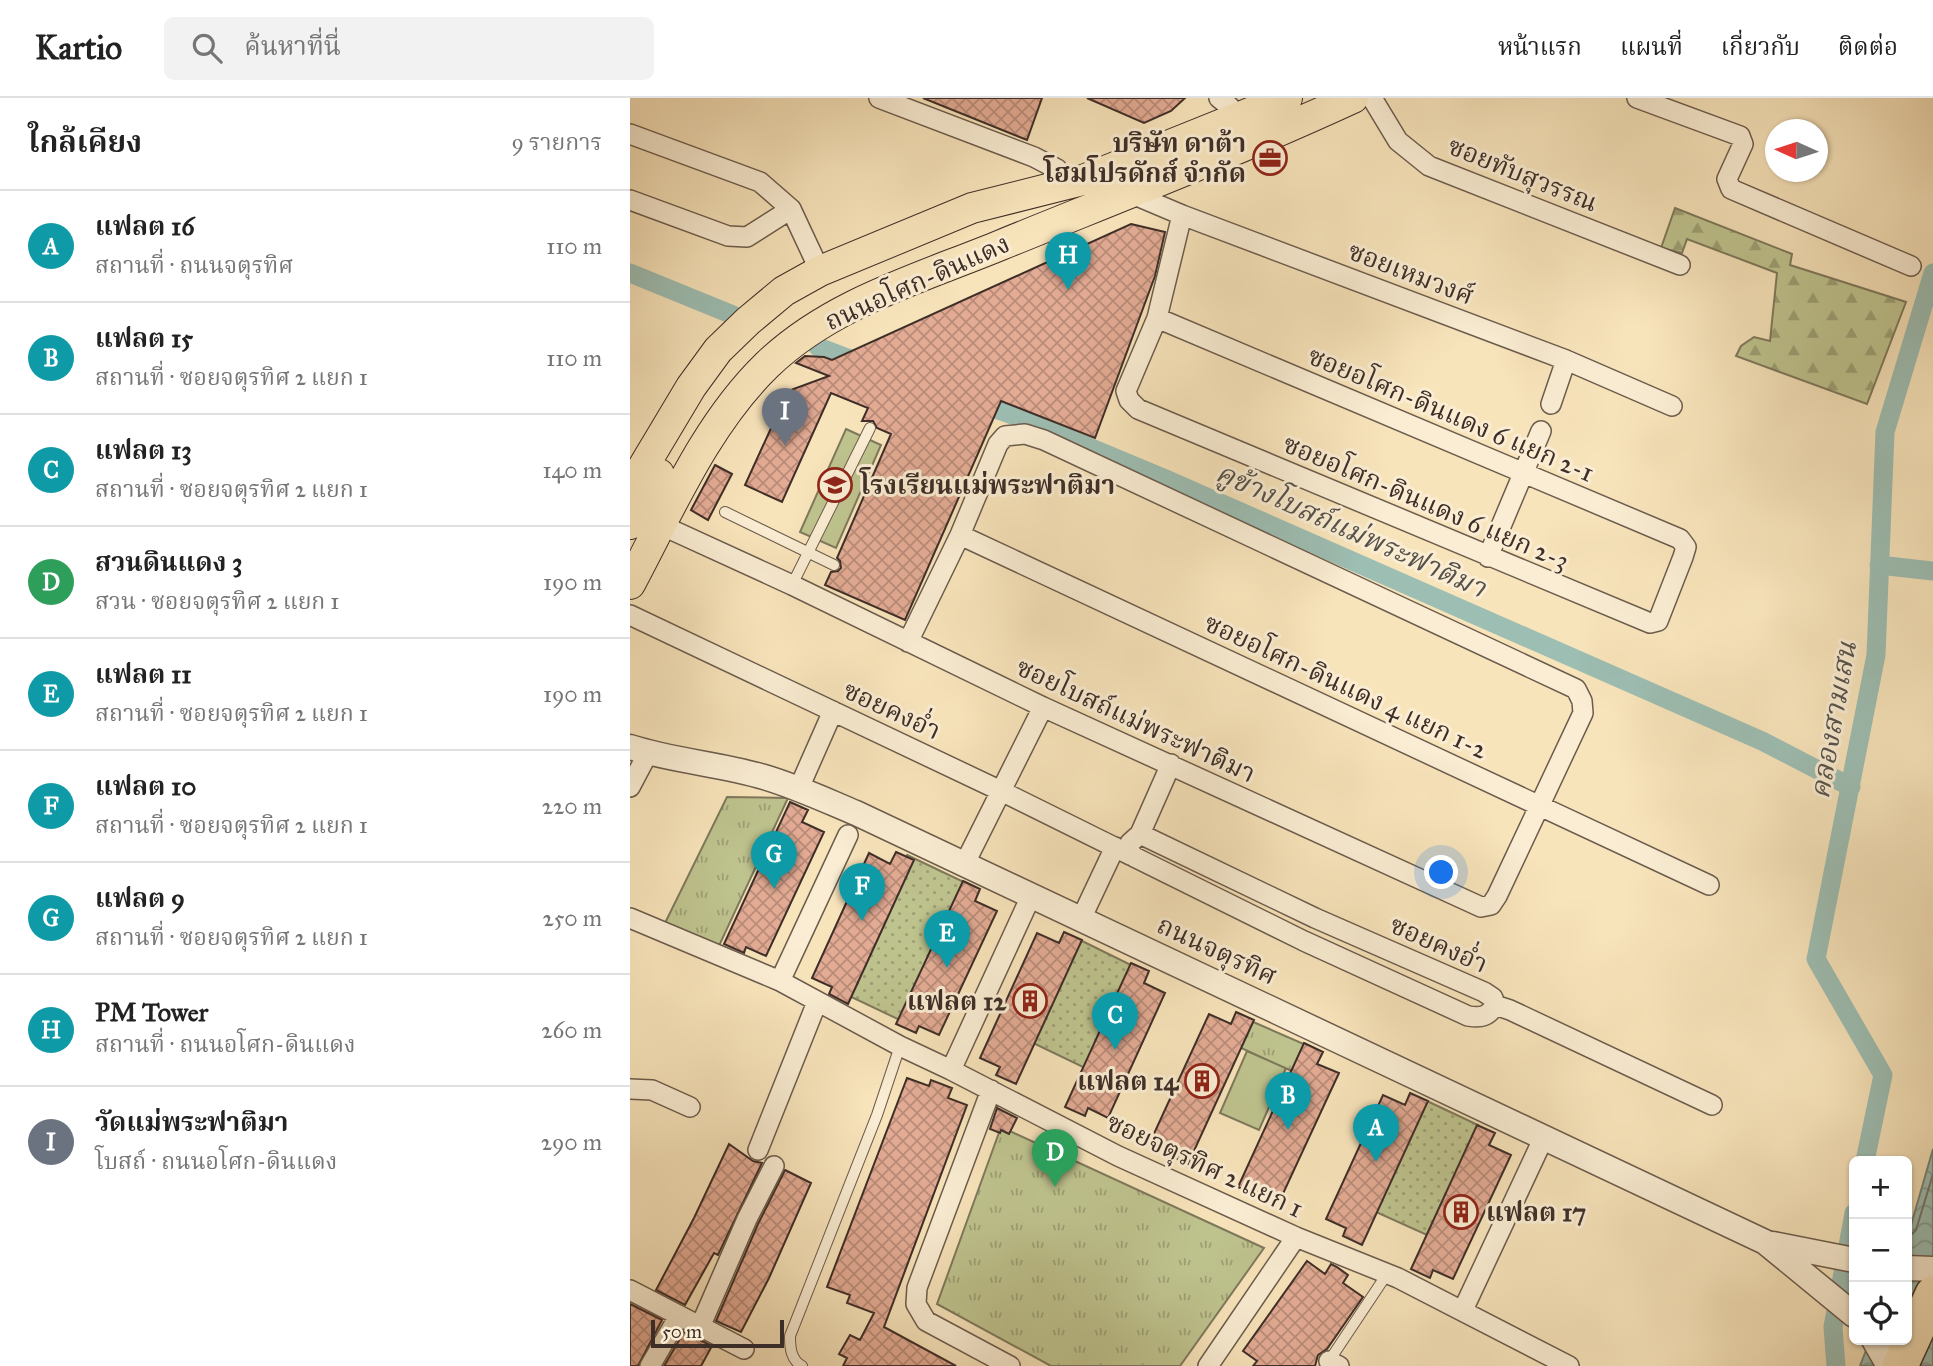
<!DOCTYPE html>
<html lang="th">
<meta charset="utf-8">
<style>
:root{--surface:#fff;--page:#f2f2f2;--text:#222;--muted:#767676;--line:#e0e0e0;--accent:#ea580c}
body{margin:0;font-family:"IM FELL Great Primer","Noto Serif Thai",serif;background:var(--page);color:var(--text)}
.controls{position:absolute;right:21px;bottom:21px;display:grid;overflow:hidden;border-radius:10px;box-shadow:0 2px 5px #0004}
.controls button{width:63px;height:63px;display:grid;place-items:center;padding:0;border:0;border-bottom:2px solid var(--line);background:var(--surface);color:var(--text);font:35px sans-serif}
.compass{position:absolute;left:1135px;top:21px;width:63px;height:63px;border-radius:50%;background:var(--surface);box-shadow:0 2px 5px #0004;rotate:273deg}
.scale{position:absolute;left:21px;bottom:18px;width:133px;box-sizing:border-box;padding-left:7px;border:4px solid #3e2e28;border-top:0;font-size:19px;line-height:24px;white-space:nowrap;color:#3e2e28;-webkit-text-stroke:5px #faedd3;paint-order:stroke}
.you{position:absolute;left:812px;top:775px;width:24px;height:24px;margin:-18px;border:5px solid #fff;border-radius:50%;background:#1a73e8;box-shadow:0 0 0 10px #1a73e833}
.badge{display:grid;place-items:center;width:46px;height:46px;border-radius:50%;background:var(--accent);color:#fff;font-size:23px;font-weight:700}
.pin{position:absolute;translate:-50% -58px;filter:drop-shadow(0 2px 4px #0008)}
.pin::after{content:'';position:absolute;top:37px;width:24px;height:21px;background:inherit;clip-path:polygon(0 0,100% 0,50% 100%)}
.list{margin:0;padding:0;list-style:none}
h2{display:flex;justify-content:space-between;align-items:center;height:91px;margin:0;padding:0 28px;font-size:30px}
h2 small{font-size:23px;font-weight:400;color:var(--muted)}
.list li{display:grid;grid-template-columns:46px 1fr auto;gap:21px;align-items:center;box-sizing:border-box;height:112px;padding:0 28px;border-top:2px solid var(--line)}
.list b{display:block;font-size:26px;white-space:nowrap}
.list p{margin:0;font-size:23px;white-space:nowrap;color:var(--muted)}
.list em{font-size:23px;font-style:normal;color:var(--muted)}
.icon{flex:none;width:38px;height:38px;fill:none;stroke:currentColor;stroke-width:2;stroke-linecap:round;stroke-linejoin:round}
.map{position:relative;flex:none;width:1303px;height:1268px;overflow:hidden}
header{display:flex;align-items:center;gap:42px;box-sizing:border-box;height:98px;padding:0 35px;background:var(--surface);border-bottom:2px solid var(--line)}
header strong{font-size:33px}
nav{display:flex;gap:38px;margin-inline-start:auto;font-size:24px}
.search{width:490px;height:63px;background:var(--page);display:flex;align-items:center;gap:18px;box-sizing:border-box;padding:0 24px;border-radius:10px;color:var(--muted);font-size:26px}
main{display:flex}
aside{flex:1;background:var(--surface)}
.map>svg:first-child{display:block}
.grass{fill:#bfc48f;stroke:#7e795c;stroke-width:2}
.forest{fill:url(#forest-firs);stroke:#7e795c;stroke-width:2}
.park{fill:url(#park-tufts);stroke:#7e795c;stroke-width:2}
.garden{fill:url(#garden-dots);stroke:#7e795c;stroke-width:2}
.water{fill:url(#water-waves);stroke:#77847b;stroke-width:2}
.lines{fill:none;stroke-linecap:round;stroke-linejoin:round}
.shore{stroke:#6e766e;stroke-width:2}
.canal{stroke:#9dbeb3;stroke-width:19}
.building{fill:url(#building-cross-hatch);stroke:#3e2e28;stroke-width:2}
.service-casing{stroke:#6c5c4d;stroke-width:12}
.minor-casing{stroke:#6c5c4d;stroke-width:22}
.tertiary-casing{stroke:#6c5c4d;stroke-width:27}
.primary-casing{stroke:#3e2e28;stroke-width:32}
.motorway-casing{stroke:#3e2e28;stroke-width:38}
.service{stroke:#faedd3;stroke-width:10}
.minor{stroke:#faedd3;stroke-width:19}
.tertiary{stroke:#faedd3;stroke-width:24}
.primary{stroke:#f8e4bb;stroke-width:30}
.motorway{stroke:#f8e4bb;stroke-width:35}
.labels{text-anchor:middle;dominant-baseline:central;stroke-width:6;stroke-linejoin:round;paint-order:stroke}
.poi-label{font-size:26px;font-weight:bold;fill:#3e2e28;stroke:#faedd3;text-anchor:end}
.street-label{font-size:26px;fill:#3e2e28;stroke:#faedd3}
.water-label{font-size:28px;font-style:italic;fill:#56524b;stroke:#faedd3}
</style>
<header>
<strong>Kartio</strong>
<div class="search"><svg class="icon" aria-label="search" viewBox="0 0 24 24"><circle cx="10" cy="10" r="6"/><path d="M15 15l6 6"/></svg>ค้นหาที่นี่</div>
<nav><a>หน้าแรก</a><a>แผนที่</a><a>เกี่ยวกับ</a><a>ติดต่อ</a></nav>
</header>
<main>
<aside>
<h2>ใกล้เคียง<small>9 รายการ</small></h2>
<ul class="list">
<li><span class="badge" style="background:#0f9aa8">A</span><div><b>แฟลต 16</b><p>สถานที่ · ถนนจตุรทิศ</p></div><em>110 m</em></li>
<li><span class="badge" style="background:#0f9aa8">B</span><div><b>แฟลต 15</b><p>สถานที่ · ซอยจตุรทิศ 2 แยก 1</p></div><em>110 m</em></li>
<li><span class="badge" style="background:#0f9aa8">C</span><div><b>แฟลต 13</b><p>สถานที่ · ซอยจตุรทิศ 2 แยก 1</p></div><em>140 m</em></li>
<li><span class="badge" style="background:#2e9e5b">D</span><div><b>สวนดินแดง 3</b><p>สวน · ซอยจตุรทิศ 2 แยก 1</p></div><em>190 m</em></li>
<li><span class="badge" style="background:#0f9aa8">E</span><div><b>แฟลต 11</b><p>สถานที่ · ซอยจตุรทิศ 2 แยก 1</p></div><em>190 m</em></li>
<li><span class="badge" style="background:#0f9aa8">F</span><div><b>แฟลต 10</b><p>สถานที่ · ซอยจตุรทิศ 2 แยก 1</p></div><em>220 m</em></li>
<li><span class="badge" style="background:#0f9aa8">G</span><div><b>แฟลต 9</b><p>สถานที่ · ซอยจตุรทิศ 2 แยก 1</p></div><em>250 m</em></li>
<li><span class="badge" style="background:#0f9aa8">H</span><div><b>PM Tower</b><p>สถานที่ · ถนนอโศก-ดินแดง</p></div><em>260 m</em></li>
<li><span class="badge" style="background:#6b7280">I</span><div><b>วัดแม่พระฟาติมา</b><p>โบสถ์ · ถนนอโศก-ดินแดง</p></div><em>290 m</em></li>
</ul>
</aside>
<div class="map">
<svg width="1303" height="1268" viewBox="0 0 1303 1268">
<defs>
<pattern id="forest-firs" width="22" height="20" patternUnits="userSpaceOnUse" patternTransform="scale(1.75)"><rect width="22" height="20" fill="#bfc48f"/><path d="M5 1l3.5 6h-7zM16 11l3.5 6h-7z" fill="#9da075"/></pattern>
<pattern id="park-tufts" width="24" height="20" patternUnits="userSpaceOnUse" patternTransform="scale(1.75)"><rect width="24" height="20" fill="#bfc48f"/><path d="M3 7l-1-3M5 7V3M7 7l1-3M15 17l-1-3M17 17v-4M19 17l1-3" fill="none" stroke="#9da075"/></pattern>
<pattern id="garden-dots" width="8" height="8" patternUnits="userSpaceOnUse" patternTransform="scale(1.75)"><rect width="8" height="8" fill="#bfc48f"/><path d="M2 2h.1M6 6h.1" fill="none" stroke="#9da075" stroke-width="1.8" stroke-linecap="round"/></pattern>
<pattern id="water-waves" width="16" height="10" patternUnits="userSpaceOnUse" patternTransform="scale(1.75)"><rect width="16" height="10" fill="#9dbeb3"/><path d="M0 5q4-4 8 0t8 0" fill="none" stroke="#819b92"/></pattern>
<pattern id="building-cross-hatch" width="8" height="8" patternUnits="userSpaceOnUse" patternTransform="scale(1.75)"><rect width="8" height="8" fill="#e3ab94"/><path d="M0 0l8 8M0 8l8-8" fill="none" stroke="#b98c79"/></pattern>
</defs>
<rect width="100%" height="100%" fill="#f8e4bb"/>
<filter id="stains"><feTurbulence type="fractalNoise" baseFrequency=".00286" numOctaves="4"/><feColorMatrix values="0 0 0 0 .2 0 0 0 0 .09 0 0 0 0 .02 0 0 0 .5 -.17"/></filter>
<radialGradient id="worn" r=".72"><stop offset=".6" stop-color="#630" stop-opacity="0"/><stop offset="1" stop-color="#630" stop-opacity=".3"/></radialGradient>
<path class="grass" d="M 216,331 L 251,347 L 206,450 L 170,434 Z
M 617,953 L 656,970 L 629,1032 L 590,1015 Z"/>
<path class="forest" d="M 1045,110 L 1162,156 L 1160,167 L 1276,204 L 1237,306 L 1106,258 L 1111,248 L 1124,239 L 1140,243 L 1147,175 L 1057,141 L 1052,155 L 1031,150 Z"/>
<path class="park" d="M 97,699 L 158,700 L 88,850 L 35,825 Z
M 621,923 L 676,947 L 664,974 L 609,949 Z
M 371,1029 L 634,1150 L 550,1268 L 421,1268 L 307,1206 Z"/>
<path class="garden" d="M 277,757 L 338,786 L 274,924 L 213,895 Z
M 448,841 L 505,869 L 457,971 L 399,943 Z
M 797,1003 L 848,1027 L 797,1137 L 746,1114 Z"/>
<path class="water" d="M 1303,1051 L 1303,1268 L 1230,1268 L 1240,1242 L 1277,1242 L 1277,1141 Z"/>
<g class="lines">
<path class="shore" d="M 1277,1137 L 1282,1136 L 1286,1132 L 1303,1076"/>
<path class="canal" d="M 0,175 L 103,217
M 188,249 L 233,266
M 345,304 L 380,316 L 538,382 L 1132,643 L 1221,689
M 1249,467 L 1303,473
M 1235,1063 L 1253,977 L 1186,861 L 1246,557 L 1255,334 L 1303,175
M 1206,1268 L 1203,1229 L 1224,1115"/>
</g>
<path class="building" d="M 293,0 L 412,0 L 397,42 Z
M 457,0 L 555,0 L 541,13 L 514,25 Z
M 501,126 L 535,134 L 525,178 L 465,340 L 371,303 L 275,522 L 195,487 L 201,474 L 208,473 L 211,470 L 210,463 L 207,460 L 261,336 L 247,330 L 243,323 L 232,323 L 238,310 L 201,295 L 152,404 L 115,387 L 158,293 L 199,278 L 166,265 L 175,258 L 194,259 L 202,262 Z
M 85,367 L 102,376 L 78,422 L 61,412 Z
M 160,704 L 178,712 L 172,724 L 194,734 L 136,858 L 116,849 L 114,855 L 94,846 Z
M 266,754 L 284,762 L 218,906 L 199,896 L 202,889 L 182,880 L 239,755 L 260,766 Z
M 333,783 L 350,791 L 345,803 L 367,813 L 309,937 L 289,928 L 286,935 L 266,926 Z
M 434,834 L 452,842 L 386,986 L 366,977 L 370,969 L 350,960 L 407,835 L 429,845 Z
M 501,865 L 519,873 L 514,885 L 535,895 L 478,1020 L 458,1010 L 455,1018 L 435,1009 Z
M 606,914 L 624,922 L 558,1066 L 538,1057 L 542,1049 L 522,1040 L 579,916 L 601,926 Z
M 674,945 L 693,954 L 687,966 L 709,975 L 651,1100 L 631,1090 L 628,1098 L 608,1089 Z
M 277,980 L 299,988 L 301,982 L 322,990 L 318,1000 L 337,1007 L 254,1229 L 326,1268 L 213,1268 L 217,1260 L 209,1256 L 220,1237 L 230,1242 L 244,1215 L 217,1205 L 220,1197 L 197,1189 Z
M 780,995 L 798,1003 L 732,1147 L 713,1138 L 716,1130 L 696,1121 L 753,997 L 775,1007 Z
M 367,1010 L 387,1020 L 379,1036 L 371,1032 L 370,1035 L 360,1031 Z
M 847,1027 L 865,1035 L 859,1047 L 881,1057 L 823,1181 L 803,1172 L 800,1180 L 781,1171 Z
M 99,1046 L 123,1063 L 132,1065 L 88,1157 L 84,1155 L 55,1207 L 26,1192 L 64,1120 Z
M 155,1072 L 181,1085 L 139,1180 L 111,1234 L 86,1223 L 128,1126 Z
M 677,1163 L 695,1176 L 701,1166 L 707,1169 L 718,1177 L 713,1185 L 733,1199 L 697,1251 L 688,1257 L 685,1268 L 623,1268 L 627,1263 L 613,1253 Z
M 0,1206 L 32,1222 L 8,1268 L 0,1268 Z
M 54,1234 L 82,1248 L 71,1268 L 34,1268 Z"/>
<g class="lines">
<g class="service-casing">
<path id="service" d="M 95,414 L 204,467
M 162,487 L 240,330
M 697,1266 L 757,1176
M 172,1268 C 161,1262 160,1250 160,1238 L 247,1017 L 270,948"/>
</g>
<g class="minor-casing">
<path id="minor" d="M 249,0 L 404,59 L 427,71 L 439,86
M 589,0 L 600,9 L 606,22
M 742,0 L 768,43 L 799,68 L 1050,167
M 1007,0 L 1110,38 L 1113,46 L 1097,81 L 1101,91 L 1281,168
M 0,36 L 130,84 L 161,111 L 190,173
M 500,95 L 552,117 L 936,262 L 1042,308
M 0,102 L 98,138 L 117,139 L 161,111
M 527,220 L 1050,441 L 1056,449 L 1053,459 L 1028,523 L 1020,525 L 508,311 L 499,302 L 496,293 L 527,220 L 552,117
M 921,306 L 936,262
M 31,427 L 162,487 L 413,609 L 851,809 L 861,807 L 867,798 L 953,615 L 952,603 L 946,591 L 414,342 L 395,336 L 375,338 L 368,346 L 330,437 L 278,544
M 330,437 L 1079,787
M 858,459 L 911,333
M 0,517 L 371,693 L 674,843 L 838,918 C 851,920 858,919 865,907 L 863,900 L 854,894 L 685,820 L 510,736 L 500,745 L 500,757
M 0,689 L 18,655
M 169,690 L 203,613
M 510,736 L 541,666
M 334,767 L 413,609
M 0,820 L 150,883 L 270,948 L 321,972 L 488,1058 L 666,1139 L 768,1180 L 939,1268
M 451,821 L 485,749
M 150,883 L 218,737
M 865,907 L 880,912 L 1082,1007
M 321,972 L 401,798
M 0,991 L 22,992 L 60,1009
M 361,992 L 287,1190 L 286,1206 L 296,1223 L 380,1268
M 128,1052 L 187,904
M 0,1192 L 114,1251
M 833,1212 L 914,1039
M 70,1229 L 117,1121 L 144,1068
M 699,1263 L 709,1268
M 20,1268 L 49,1218
M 578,1268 L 666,1139"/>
</g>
<g class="tertiary-casing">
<path id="tertiary" d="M 0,649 C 44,663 90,666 134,679 C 165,688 195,702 226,715 L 1135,1144 L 1224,1217
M 1143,1146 L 1224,1162
M 1277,1170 L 1303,1171
M 1244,1242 L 1259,1268"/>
</g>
<g class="primary-casing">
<path id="primary" d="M 0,391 L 61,289 L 88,252 L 118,223 L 154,193 L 190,173 L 342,110 L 453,82 L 657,0
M 0,426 L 29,376
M 0,486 C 40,411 76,326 137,267 C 201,205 291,180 371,147 C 489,99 608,53 723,0"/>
</g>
<g class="motorway-casing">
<path id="motorway" d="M 1270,1268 L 1303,1196"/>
</g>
<use href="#service" class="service"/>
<use href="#minor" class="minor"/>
<use href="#tertiary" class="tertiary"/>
<use href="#primary" class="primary"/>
<use href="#motorway" class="motorway"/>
</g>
<defs>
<g id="office-ring" transform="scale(1.75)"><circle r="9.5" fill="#faedd3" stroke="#8f2418" stroke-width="1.5"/><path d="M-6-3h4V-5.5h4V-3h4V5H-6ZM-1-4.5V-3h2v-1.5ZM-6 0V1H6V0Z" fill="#8f2418"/></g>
<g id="school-ring" transform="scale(1.75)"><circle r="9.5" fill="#faedd3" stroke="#8f2418" stroke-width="1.5"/><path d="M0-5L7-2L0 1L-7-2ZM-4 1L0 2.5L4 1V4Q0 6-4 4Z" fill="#8f2418"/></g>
<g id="building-ring" transform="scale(1.75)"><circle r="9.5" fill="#faedd3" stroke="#8f2418" stroke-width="1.5"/><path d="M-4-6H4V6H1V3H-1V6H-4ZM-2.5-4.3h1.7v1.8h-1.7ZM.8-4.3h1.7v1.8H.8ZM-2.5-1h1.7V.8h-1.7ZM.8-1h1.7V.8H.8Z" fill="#8f2418"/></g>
</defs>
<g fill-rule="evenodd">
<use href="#office-ring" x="640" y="60"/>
<use href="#school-ring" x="205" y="387"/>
<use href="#building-ring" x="400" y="903"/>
<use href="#building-ring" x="572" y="983"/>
<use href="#building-ring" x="831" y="1114"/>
</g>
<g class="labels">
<g class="poi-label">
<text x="616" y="45">บริษัท ดาต้า<tspan x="616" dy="30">โฮมโปรดักส์ จำกัด</tspan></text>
<text x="230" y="387" text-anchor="start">โรงเรียนแม่พระฟาติมา</text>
<text x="376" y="903">แฟลต 12</text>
<text x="548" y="983">แฟลต 14</text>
<text x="856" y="1114" text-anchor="start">แฟลต 17</text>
</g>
<g class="street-label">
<text transform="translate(893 76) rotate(22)">ซอยทับสุวรรณ</text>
<text transform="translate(781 175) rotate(21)">ซอยเหมวงศ์</text>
<text transform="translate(287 184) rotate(-24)">ถนนอโศก-ดินแดง</text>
<text transform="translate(821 316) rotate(23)">ซอยอโศก-ดินแดง 6 แยก 2-1</text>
<text transform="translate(796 404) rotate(23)">ซอยอโศก-ดินแดง 6 แยก 2-3</text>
<text transform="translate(716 588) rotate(25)">ซอยอโศก-ดินแดง 4 แยก 1-2</text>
<text transform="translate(262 612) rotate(25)">ซอยคงอ่ำ</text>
<text transform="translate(506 622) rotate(25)">ซอยโบสถ์แม่พระฟาติมา</text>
<text transform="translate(809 846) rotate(24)">ซอยคงอ่ำ</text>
<text transform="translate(587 852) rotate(25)">ถนนจตุรทิศ</text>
<text transform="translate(575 1067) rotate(25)">ซอยจตุรทิศ 2 แยก 1</text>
</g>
<g class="water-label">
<text transform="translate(721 432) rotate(24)">คูข้างโบสถ์แม่พระฟาติมา</text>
<text transform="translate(1203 622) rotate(-80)">คลองสามเสน</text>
</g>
</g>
<rect width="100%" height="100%" filter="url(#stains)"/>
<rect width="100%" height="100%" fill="url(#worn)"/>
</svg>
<div class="controls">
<button>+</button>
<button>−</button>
<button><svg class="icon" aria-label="locate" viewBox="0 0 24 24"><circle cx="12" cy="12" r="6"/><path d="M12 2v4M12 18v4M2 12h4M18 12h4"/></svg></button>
</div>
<svg class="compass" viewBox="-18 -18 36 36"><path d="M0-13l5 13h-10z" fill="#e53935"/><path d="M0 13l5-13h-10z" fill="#767676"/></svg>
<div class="scale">50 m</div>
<div class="you"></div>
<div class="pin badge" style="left:746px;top:1064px;background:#0f9aa8">A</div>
<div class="pin badge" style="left:658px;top:1032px;background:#0f9aa8">B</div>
<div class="pin badge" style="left:485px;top:952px;background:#0f9aa8">C</div>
<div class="pin badge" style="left:425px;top:1089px;background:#2e9e5b">D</div>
<div class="pin badge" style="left:317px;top:870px;background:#0f9aa8">E</div>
<div class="pin badge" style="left:232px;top:823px;background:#0f9aa8">F</div>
<div class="pin badge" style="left:144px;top:791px;background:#0f9aa8">G</div>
<div class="pin badge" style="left:438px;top:192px;background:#0f9aa8">H</div>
<div class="pin badge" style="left:155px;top:348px;background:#6b7280">I</div>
</div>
</main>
